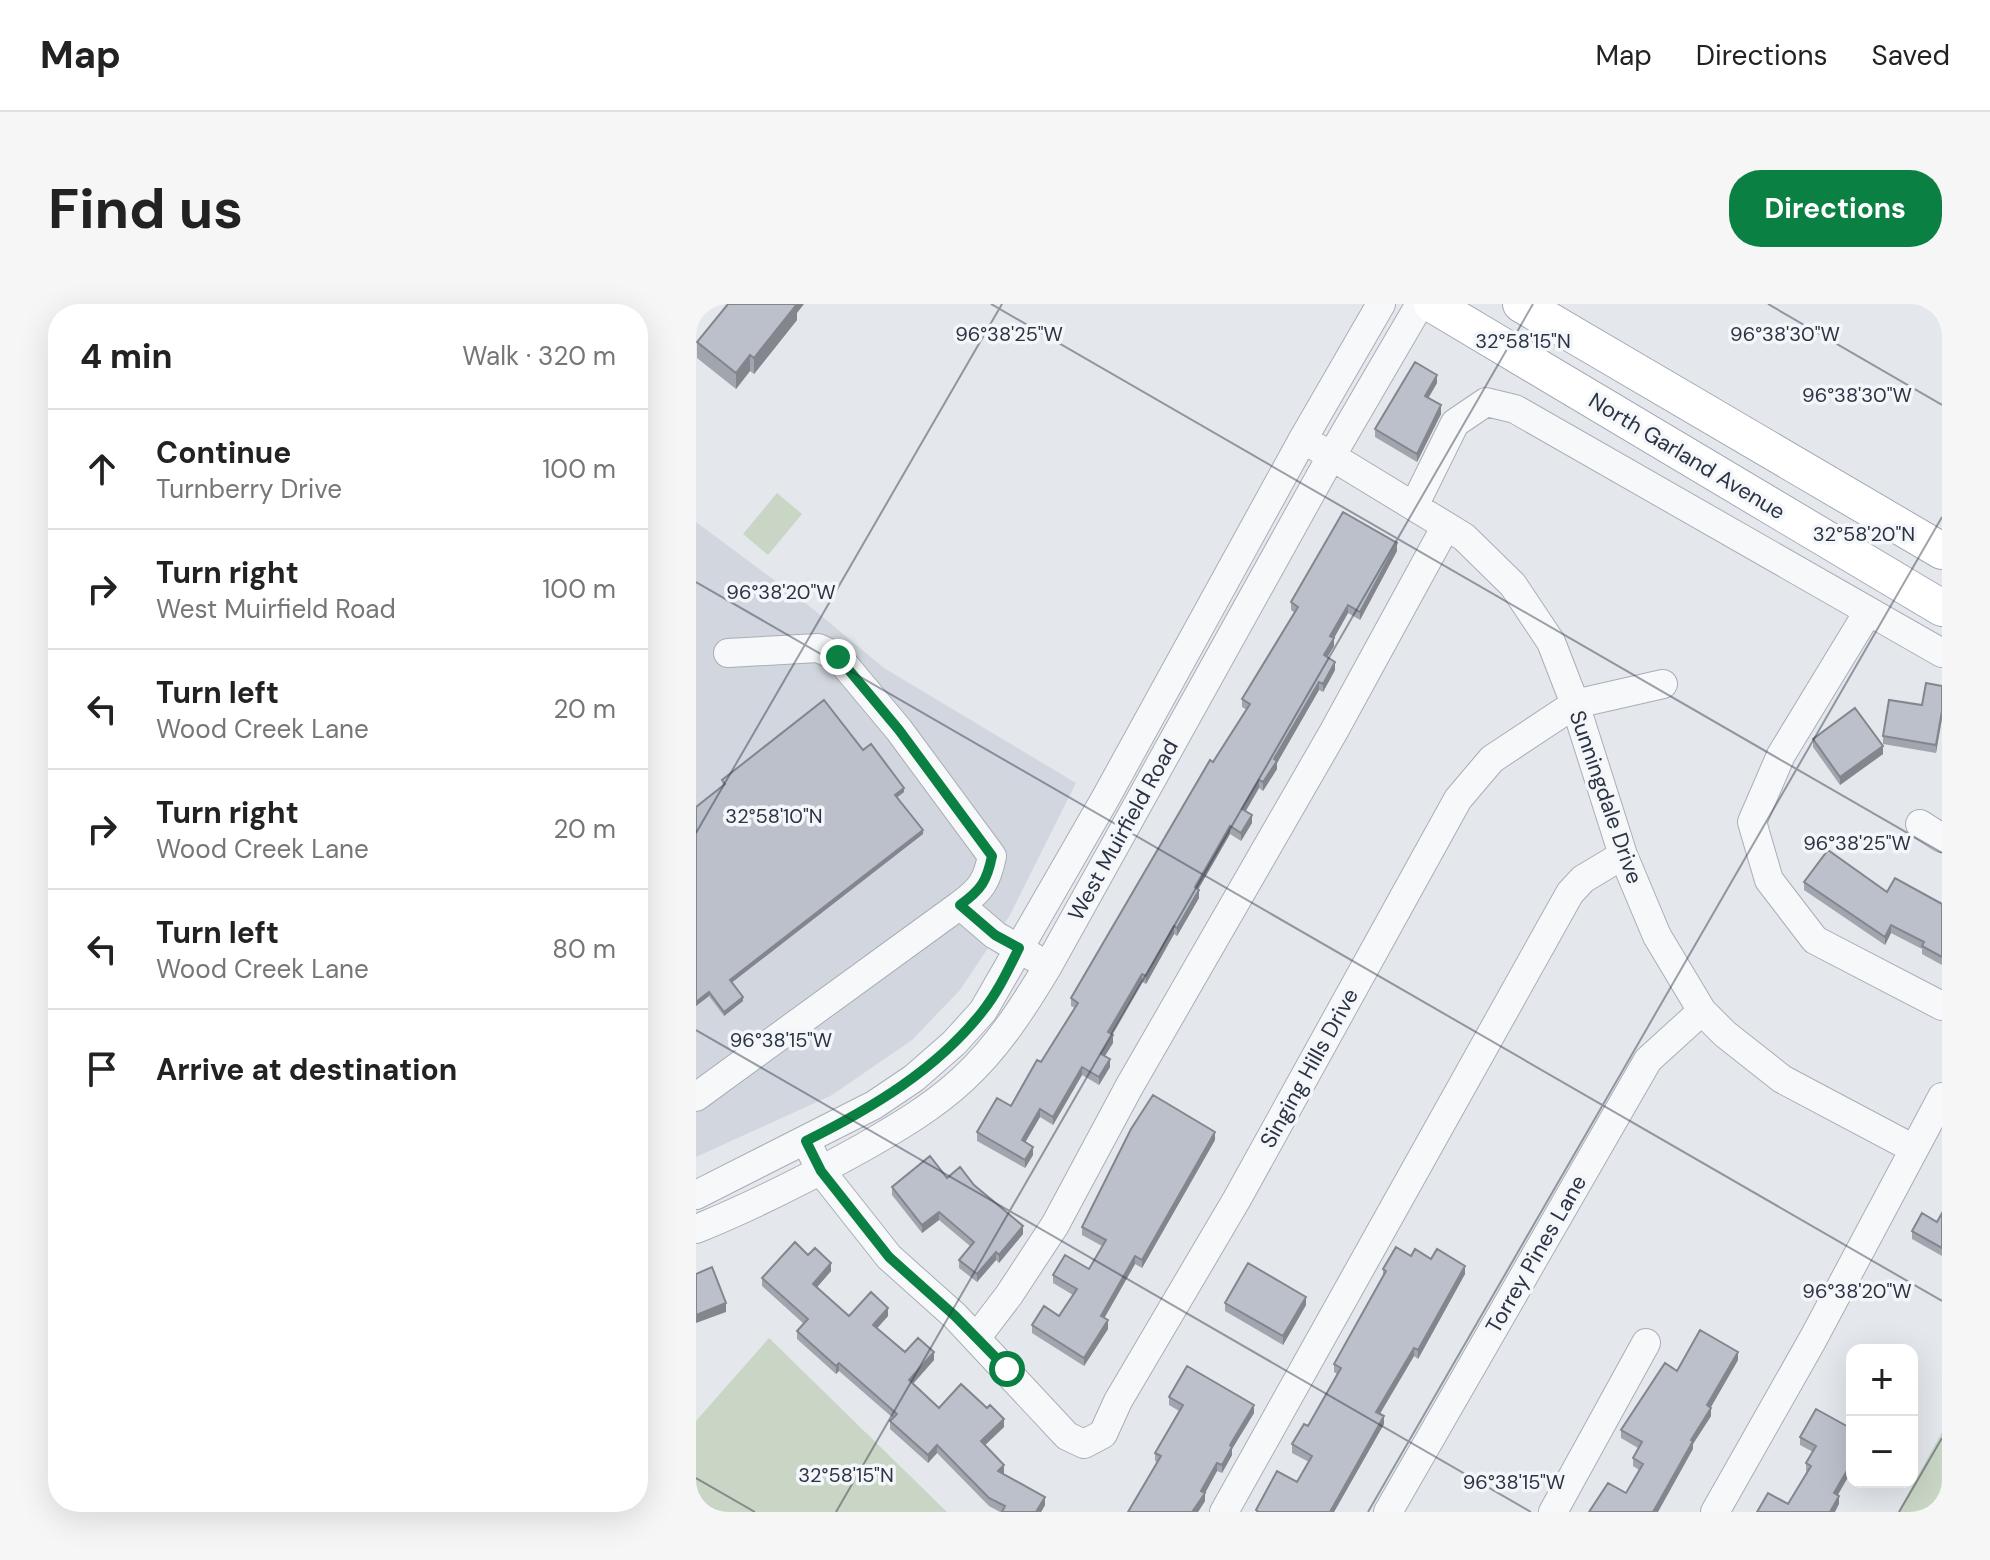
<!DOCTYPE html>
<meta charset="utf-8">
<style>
:root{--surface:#fff;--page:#f6f6f6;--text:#222;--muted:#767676;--line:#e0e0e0;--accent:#0b8043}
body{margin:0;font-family:"DM Sans",sans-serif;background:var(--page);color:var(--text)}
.controls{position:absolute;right:24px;bottom:24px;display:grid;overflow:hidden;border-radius:16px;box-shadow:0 8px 32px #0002}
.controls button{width:72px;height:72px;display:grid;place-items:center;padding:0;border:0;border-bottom:2px solid var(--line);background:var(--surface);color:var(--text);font:40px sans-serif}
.stop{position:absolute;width:24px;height:24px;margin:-18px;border:6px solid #0b8043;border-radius:50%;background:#fff}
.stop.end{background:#0b8043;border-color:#fff;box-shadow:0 2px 8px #0008}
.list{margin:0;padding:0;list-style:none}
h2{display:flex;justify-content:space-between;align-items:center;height:104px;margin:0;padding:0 32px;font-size:34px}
h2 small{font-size:26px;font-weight:400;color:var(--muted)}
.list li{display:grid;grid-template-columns:52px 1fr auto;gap:24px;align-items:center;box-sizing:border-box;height:120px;padding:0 32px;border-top:2px solid var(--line)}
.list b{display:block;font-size:30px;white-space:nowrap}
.list p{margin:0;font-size:26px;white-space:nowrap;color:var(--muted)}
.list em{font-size:26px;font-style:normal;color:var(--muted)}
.icon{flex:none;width:44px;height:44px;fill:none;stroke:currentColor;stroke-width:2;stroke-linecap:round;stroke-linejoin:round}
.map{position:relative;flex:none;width:1246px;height:1208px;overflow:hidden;border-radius:32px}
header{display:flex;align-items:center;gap:48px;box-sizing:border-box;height:112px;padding:0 40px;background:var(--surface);border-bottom:2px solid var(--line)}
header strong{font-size:38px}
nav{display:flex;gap:44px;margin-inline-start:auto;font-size:28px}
.intro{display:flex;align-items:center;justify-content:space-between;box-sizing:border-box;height:192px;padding:0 48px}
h1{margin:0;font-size:56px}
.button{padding:20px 36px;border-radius:32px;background:var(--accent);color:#fff;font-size:28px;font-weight:700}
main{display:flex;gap:48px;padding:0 48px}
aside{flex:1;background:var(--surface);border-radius:32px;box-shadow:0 8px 32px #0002}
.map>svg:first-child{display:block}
.built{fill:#d2d6de}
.green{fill:#c9d6c5}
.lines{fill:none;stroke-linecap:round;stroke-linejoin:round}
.minor-casing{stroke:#a9aeb7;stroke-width:30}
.major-casing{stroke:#a3abb8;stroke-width:38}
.minor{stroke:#f7f8fa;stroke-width:28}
.major{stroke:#fff;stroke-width:36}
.wall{fill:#a1a5ae}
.shaded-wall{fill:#83868d}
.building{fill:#bbc0ca;stroke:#83868d;stroke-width:2}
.route{stroke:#0b8043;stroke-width:10}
.ticks{fill:none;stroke:#2b3445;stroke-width:2;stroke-opacity:0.45}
.labels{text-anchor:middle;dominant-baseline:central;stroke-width:7;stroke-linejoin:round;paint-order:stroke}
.street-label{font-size:22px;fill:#2b3445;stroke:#f4f6f9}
.ticks-label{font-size:20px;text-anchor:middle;fill:#2b3445;stroke:#f4f6f9;stroke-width:7;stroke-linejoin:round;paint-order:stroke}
</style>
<header>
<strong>Map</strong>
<nav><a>Map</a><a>Directions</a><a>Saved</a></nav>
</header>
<div class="intro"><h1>Find us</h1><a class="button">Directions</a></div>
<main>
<aside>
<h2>4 min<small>Walk · 320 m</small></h2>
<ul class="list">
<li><svg class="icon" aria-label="ahead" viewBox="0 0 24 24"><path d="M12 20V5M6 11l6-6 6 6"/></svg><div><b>Continue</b><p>Turnberry Drive</p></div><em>100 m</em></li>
<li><svg class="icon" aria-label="right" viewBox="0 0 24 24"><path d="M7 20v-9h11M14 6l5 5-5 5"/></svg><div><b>Turn right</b><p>West Muirfield Road</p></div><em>100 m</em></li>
<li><svg class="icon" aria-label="left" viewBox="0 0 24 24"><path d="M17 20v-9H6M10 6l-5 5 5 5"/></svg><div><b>Turn left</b><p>Wood Creek Lane</p></div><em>20 m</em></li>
<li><svg class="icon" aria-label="right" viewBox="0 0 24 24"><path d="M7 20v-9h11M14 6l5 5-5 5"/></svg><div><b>Turn right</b><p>Wood Creek Lane</p></div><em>20 m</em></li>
<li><svg class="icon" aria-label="left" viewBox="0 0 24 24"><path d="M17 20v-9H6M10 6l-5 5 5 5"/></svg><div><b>Turn left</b><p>Wood Creek Lane</p></div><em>80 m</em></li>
<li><svg class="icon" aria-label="arrive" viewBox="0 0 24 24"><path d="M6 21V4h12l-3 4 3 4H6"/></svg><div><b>Arrive at destination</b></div></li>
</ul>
</aside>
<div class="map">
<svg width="1246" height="1208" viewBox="0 0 1246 1208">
<rect width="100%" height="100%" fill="#e4e7ec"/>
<path class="built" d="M 0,218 L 117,305 L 188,364 L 380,479 L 314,611 L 264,686 L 216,736 L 136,791 L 0,853 Z"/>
<path class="green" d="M 81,189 L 106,210 L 72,251 L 47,230 Z
M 73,1034 L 251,1208 L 0,1208 L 0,1117 Z
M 1246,1128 L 1246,1208 L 1202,1208 Z"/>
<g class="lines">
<g class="minor-casing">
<path id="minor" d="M 622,144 L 768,233 L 817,281 L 855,338 L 879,400 L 927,551 L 961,632 L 1006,707 L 1029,730 L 1086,775 L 1218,845
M 718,202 L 759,119 L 790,98 L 819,105 L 1246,349
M 1172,308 L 1085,451 L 1056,518 L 1073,576 L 1119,636 L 1246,702
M 32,349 L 122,344 L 142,353 L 203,426 L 296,552 C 291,577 285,586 264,601 L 299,631 L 337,653
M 1224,520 L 1246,534
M 0,793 L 264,601
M 110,837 L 125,867 L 193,953 L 259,1012 L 371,1132 L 388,1140 L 407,1130 L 422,1097 L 541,895 L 762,495 L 796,455 L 879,400 L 967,380
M 0,891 L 178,801 L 218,774 L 258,739 L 287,707 L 409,495 L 607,135 L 685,0
M 0,925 C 57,902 112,874 166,844 C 201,824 237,803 267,775 C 302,743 328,702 352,662 L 636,151 L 724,0
M 281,1033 L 313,991 L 359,921 L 433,783 L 638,427 L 750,222
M 528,1208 L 874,589 L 887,575 L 927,551
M 692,1208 L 952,756 L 1006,707
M 857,1208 L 950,1039
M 1019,1208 L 1117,1035 L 1246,793"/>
</g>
<g class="major-casing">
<path id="major" d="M 736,0 L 1246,304
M 825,0 L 1246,247"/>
</g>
<use href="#minor" class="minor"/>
<use href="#major" class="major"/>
</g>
<path class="wall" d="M 101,9 L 101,16 L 58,70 L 54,67 L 40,85 L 1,54 L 1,38 Z
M 741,79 L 732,94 L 745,110 L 721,158 L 679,133 L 679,125 Z
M 701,247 L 664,316 L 652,309 L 638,334 L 638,342 L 631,353 L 639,366 L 627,388 L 623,386 L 581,459 L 581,465 L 567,487 L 563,484 L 550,507 L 556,519 L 545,537 L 534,530 L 502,585 L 503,594 L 481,632 L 478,630 L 450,680 L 446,678 L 416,730 L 417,739 L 409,752 L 414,763 L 403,781 L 386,771 L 357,821 L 344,813 L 329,838 L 337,851 L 329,864 L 281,837 L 281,828 L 315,802 L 345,758 L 379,704 L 375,702 L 375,694 L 517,458 L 551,406 L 546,403 L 546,395 L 599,309 L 595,306 L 595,298 Z
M 1246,382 L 1240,449 L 1187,440 L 1187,432 L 1226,401 Z
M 1117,435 L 1187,450 L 1144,481 L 1117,443 Z
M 167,446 L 208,488 L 201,493 L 227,530 L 36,678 L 47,697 L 28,712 L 13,692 L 0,702 L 27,482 L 26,476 Z
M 1108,578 L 1191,588 L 1246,600 L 1246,661 L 1226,650 L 1226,645 L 1195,629 L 1189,641 L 1108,586 Z
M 519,836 L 446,964 L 439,960 L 408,1014 L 412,1025 L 388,1062 L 336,1029 L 336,1021 L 363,1012 L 377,991 L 357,979 L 357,971 L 393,965 L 406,942 L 386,931 L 386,923 Z
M 251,874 L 278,881 L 327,930 L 303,959 L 300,956 L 281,978 L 263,964 L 263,956 L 274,942 L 243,916 L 226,929 L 196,891 L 196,883 Z
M 1246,909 L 1246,952 L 1216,935 L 1216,927 L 1241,918 Z
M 112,951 L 135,967 L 121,983 L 153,1012 L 192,1012 L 181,1024 L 209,1048 L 238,1056 L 217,1080 L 243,1104 L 308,1123 L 289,1141 L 308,1169 L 307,1170 L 349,1201 L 345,1208 L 304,1208 L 293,1202 L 241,1149 L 232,1159 L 194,1125 L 194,1117 L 197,1114 L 143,1067 L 140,1070 L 101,1035 L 101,1027 L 108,1020 L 66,982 L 66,974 Z
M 715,952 L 735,955 L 769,970 L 722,1055 L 718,1052 L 684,1110 L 688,1120 L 638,1208 L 560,1208 L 560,1206 L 601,1178 L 613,1158 L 596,1149 L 596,1140 L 612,1122 L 641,1070 L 638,1068 L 638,1060 L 687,973 L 687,965 Z
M 529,999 L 610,1001 L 587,1041 L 529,1007 Z
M 1042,1056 L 1014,1104 L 1015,1112 L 997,1140 L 997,1145 L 943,1166 L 937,1162 L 937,1154 L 942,1144 L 925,1134 L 925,1126 L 981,1067 Z
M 473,1093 L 558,1109 L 536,1145 L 536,1151 L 526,1169 L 521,1167 L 509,1189 L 509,1197 L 502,1208 L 432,1208 L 461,1158 L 459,1157 L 459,1149 L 483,1107 L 473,1101 Z
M 1156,1125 L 1156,1166 L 1142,1191 L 1143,1200 L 1110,1167 L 1110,1159 L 1117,1148 L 1104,1141 L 1104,1133 Z"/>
<path class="shaded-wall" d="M 98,0 L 108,0 L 101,9 L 101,16 L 58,70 L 58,54 Z
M 54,51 L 54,67 L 40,85 L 40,69 Z
M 741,71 L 741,79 L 729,100 L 729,92 Z
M 745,101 L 745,110 L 721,158 L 721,150 Z
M 701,239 L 701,247 L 664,316 L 664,308 Z
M 652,301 L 652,309 L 638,334 L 638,342 L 628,359 L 628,351 L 634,332 Z
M 639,358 L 639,366 L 627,388 L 627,380 Z
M 623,378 L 623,386 L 581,459 L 581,465 L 567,487 L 567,478 L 578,455 Z
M 1246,407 L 1246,415 L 1240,449 L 1240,441 Z
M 1187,442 L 1187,450 L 1144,481 L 1144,473 Z
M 563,476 L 563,484 L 546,513 L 546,505 Z
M 208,484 L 208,488 L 199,495 L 199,491 Z
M 556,511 L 556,519 L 545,537 L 545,529 Z
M 534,522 L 534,530 L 499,591 L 499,583 Z
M 227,526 L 227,530 L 34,680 L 34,676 Z
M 503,586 L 503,594 L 481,632 L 481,624 Z
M 1195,621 L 1195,629 L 1189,641 L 1189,633 Z
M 478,622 L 478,630 L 450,680 L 450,672 Z
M 446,670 L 446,678 L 412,736 L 412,728 Z
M 13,688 L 13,692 L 0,702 L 0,698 Z
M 47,693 L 47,697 L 28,712 L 28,708 Z
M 417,731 L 417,739 L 405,758 L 405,750 Z
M 414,755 L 414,763 L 403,781 L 403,773 Z
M 386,763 L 386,771 L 357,821 L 357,813 Z
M 344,805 L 344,813 L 326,844 L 326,836 Z
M 519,828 L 519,836 L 446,964 L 446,956 Z
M 337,843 L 337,851 L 329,864 L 329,856 Z
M 243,908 L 243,916 L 226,929 L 226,921 Z
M 327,922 L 327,930 L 303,959 L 303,951 Z
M 300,948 L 300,956 L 281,978 L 281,970 Z
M 439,952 L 439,960 L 405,1020 L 405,1012 Z
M 135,959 L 135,967 L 117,988 L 117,980 Z
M 769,962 L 769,970 L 722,1055 L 722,1046 Z
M 610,993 L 610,1001 L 587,1041 L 587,1032 Z
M 30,999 L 30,1008 L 0,1019 L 0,1011 Z
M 192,1004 L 192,1012 L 177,1029 L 177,1021 Z
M 412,1016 L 412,1025 L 388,1062 L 388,1054 Z
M 718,1044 L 718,1052 L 680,1116 L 680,1108 Z
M 238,1048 L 238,1056 L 213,1084 L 213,1076 Z
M 1042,1048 L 1042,1056 L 1011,1110 L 1011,1101 Z
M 143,1059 L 143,1067 L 140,1070 L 140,1062 Z
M 558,1101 L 558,1109 L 536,1145 L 536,1151 L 526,1169 L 526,1161 L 534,1141 Z
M 1015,1104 L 1015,1112 L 997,1140 L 997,1145 L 962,1208 L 957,1208 L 995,1136 Z
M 688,1112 L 688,1120 L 638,1208 L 634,1208 Z
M 308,1115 L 308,1123 L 285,1145 L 285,1137 Z
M 241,1141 L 241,1149 L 232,1159 L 232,1151 Z
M 1156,1158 L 1156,1166 L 1138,1197 L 1138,1189 Z
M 521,1159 L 521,1167 L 509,1189 L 509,1197 L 502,1208 L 496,1208 L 505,1187 Z
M 308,1161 L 308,1169 L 302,1175 L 302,1167 Z
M 1143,1192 L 1143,1200 L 1139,1208 L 1134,1208 Z
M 349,1193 L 349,1201 L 345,1208 L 340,1208 Z"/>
<path class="building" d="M 32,0 L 101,0 L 58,54 L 54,51 L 40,69 L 1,38 Z
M 719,58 L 741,71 L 729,92 L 745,101 L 721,150 L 679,125 Z
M 647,208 L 701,239 L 664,308 L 652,301 L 634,332 L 638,334 L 628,351 L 639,358 L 627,380 L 623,378 L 578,455 L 581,457 L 567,478 L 563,476 L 546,505 L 556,511 L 545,529 L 534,522 L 499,583 L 503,586 L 481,624 L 478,622 L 450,672 L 446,670 L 412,728 L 417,731 L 405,750 L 414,755 L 403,773 L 386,763 L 357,813 L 344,805 L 326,836 L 337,843 L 329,856 L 281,828 L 301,794 L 315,802 L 341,756 L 345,758 L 382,699 L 375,694 L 514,456 L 517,458 L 554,400 L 546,395 L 602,303 L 595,298 Z
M 1230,379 L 1246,382 L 1246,407 L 1240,441 L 1187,432 L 1193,396 L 1226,401 Z
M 128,396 L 167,446 L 175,440 L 208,484 L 199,491 L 227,526 L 34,676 L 47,693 L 28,708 L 13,688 L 0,698 L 0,503 L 29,480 L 26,476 Z
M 1159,404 L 1187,442 L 1144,473 L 1117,435 Z
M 1132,546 L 1191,588 L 1199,574 L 1246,600 L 1246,653 L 1226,642 L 1228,638 L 1195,621 L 1189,633 L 1108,578 Z
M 457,791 L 519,828 L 446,956 L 439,952 L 405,1012 L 412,1016 L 388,1054 L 336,1021 L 348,1002 L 363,1012 L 381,985 L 357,971 L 369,951 L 393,965 L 410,936 L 386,923 L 435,825 Z
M 234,852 L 251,874 L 264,863 L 278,881 L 327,922 L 303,951 L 300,948 L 281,970 L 263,956 L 278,938 L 243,908 L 226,921 L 196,883 Z
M 1226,909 L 1241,918 L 1246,909 L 1246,944 L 1216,927 Z
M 99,938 L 112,951 L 119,944 L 135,959 L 117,980 L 153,1012 L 175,988 L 192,1004 L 177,1021 L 209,1048 L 222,1034 L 238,1048 L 213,1076 L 243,1104 L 265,1080 L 291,1104 L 294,1101 L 308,1115 L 285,1137 L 308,1161 L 302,1167 L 349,1193 L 340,1208 L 306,1208 L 309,1202 L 293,1194 L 241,1141 L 232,1151 L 194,1117 L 201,1110 L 143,1059 L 140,1062 L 101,1027 L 112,1015 L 66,974 Z
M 700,943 L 715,952 L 719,945 L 735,955 L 741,945 L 769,962 L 722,1046 L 718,1044 L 680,1108 L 688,1112 L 634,1208 L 563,1208 L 560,1206 L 581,1167 L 601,1178 L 616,1152 L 596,1140 L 608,1120 L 612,1122 L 645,1064 L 638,1060 L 690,967 L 687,965 Z
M 552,959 L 610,993 L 587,1032 L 529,999 Z
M 16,963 L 30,999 L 0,1011 L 0,970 Z
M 1004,1026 L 1042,1048 L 1011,1101 L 1015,1104 L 995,1136 L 997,1137 L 957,1208 L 893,1208 L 912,1179 L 930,1189 L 947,1160 L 937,1154 L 946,1138 L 925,1126 L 969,1059 L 981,1067 Z
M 491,1062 L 558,1101 L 534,1141 L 536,1143 L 526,1161 L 521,1159 L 505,1187 L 509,1189 L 496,1208 L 432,1208 L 465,1152 L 459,1149 L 487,1101 L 473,1093 Z
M 1120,1105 L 1156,1125 L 1156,1158 L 1138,1189 L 1143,1192 L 1134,1208 L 1061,1208 L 1072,1189 L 1092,1200 L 1115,1162 L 1110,1159 L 1120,1142 L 1104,1133 Z"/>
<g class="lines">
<path class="route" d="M 142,353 L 203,426 L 296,552 C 291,577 285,586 264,601 L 299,631 L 323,644 C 312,666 302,688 286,708 C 240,766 176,804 110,837 L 125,867 L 193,953 L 259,1012 L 311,1065"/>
</g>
<path class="ticks" d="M 295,0 L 1246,549M 1072,0 L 1246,101M 0,278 L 1246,997M 0,529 L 306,0M 0,726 L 835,1208M 0,1174 L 59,1208M 140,1208 L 837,0M 672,1208 L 1246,213M 1203,1208 L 1246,1134"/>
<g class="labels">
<g class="street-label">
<text transform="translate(991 152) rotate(31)">North Garland Avenue</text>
<text transform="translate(910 493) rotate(71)">Sunningdale Drive</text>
<text transform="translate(427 526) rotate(-61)">West Muirfield Road</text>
<text transform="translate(613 764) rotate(-61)">Singing Hills Drive</text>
<text transform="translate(840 950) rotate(-60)">Torrey Pines Lane</text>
</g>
</g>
<g class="ticks-label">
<text x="1089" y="37">96°38'30"W</text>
<text x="313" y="37">96°38'25"W</text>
<text x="827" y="44">32°58'15"N</text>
<text x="1161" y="98">96°38'30"W</text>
<text x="1168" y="237">32°58'20"N</text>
<text x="85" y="295">96°38'20"W</text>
<text x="78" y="519">32°58'10"N</text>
<text x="1161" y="546">96°38'25"W</text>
<text x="85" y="743">96°38'15"W</text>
<text x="1161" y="994">96°38'20"W</text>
<text x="150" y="1178">32°58'15"N</text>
<text x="818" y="1185">96°38'15"W</text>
</g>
</svg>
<div class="controls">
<button>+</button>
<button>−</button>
</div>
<div class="stop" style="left:311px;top:1065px"></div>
<div class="stop end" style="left:142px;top:353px"></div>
</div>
</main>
